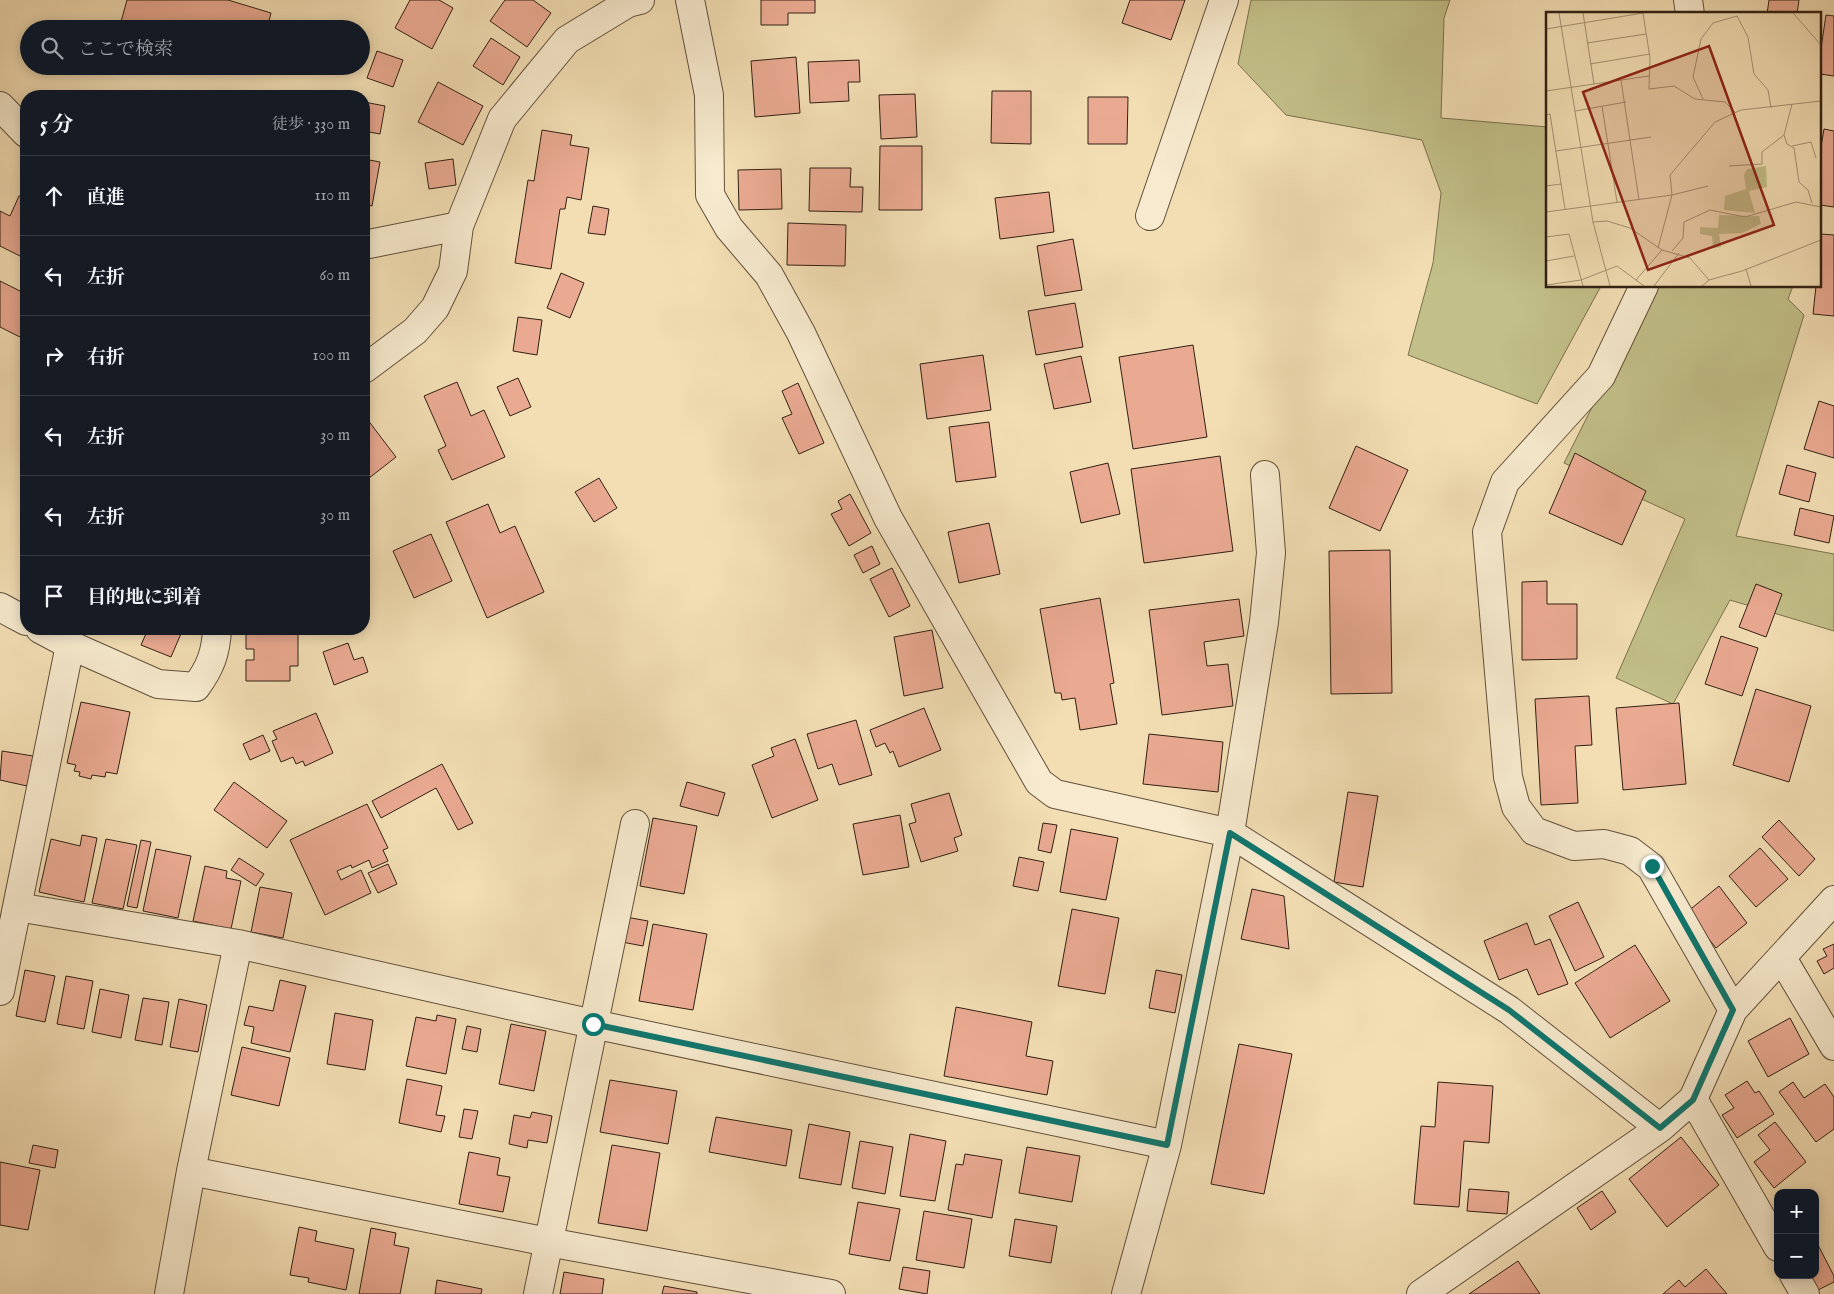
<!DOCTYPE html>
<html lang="ja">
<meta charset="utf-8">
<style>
:root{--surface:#171b24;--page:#242831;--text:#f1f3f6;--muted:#9ea1a6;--line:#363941}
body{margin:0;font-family:"IM FELL English","Noto Serif JP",serif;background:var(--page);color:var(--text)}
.controls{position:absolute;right:15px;bottom:15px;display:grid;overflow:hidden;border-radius:10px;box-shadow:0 2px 12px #0003}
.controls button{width:45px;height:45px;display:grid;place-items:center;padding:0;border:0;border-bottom:1px solid var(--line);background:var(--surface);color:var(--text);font:25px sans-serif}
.stop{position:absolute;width:15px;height:15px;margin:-11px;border:4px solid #0f766e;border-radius:50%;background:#fff}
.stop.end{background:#0f766e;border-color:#fff;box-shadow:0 1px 5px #0008}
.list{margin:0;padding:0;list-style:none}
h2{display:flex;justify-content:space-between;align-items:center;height:65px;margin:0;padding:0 20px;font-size:21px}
h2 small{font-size:16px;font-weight:400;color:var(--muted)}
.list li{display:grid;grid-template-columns:32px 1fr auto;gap:15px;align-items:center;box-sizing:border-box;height:80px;padding:0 20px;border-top:1px solid var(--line)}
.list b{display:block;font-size:19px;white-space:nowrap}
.list em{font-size:16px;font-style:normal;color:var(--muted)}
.icon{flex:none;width:28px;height:28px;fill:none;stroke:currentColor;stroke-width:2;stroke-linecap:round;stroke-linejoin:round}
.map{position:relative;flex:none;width:1834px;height:1294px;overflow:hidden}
.search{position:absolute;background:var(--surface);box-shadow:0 2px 12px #0003;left:20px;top:20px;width:350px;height:55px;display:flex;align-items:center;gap:12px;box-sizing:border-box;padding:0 18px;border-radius:28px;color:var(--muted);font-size:19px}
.panel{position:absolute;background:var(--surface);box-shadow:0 2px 12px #0003;left:20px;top:90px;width:350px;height:545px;border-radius:20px}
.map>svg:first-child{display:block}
.green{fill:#c2bf88;stroke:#7a704e}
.building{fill:#eaaa92;stroke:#312014}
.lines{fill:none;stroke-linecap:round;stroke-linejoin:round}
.street-casing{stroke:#62503c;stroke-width:30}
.street{stroke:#f7eace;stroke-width:28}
.route{stroke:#0f766e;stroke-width:6}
.inset-road{fill:none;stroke:#a59274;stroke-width:1}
.view{fill:#8f2418;fill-opacity:0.15;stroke:#8f2418;stroke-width:2.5}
.inset-edge{fill:none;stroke:#312014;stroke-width:2.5}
</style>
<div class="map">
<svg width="1834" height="1294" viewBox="0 0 1834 1294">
<rect width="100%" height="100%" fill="#f3deb4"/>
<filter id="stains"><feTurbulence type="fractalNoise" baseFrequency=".004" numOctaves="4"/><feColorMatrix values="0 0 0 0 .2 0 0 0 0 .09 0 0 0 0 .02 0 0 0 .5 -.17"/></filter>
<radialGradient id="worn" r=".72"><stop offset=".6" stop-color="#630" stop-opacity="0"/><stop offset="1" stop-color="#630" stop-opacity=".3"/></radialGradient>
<path class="green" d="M 1251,0 L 1450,0 L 1444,18 L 1441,118 L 1548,127 L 1548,286 L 1601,286 L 1537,404 L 1408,355 L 1433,263 L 1441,193 L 1422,140 L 1286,115 L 1238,64 Z
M 1653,286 L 1793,286 L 1788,299 L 1804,315 L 1736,536 L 1834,554 L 1834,631 L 1730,600 L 1673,704 L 1616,678 L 1685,519 L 1564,463 Z"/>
<path class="building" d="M 127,0 L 228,0 L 271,13 L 267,29 L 119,29 Z
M 410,0 L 439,0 L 453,8 L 432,49 L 395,28 Z
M 505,0 L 533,0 L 551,13 L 527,47 L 490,21 Z
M 761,0 L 815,0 L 815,13 L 788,13 L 788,25 L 761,25 Z
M 1130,0 L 1185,0 L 1171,40 L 1122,23 Z
M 1769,0 L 1799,0 L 1797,14 L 1767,14 Z
M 1826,15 L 1834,16 L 1834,76 L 1820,74 L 1820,55 Z
M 491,38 L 520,57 L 503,85 L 473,66 Z
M 377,51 L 403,60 L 393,87 L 367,78 Z
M 796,57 L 800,113 L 755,117 L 751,61 Z
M 859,60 L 860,82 L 848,82 L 849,101 L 810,103 L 808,62 Z
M 438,82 L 483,106 L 463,145 L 418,122 Z
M 992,91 L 1031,91 L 1031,144 L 991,143 Z
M 915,94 L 917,137 L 881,139 L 879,95 Z
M 1088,97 L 1128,97 L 1127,144 L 1088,144 Z
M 364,102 L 385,106 L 380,134 L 364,131 Z
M 1824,129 L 1834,131 L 1834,207 L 1820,205 L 1820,153 Z
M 542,130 L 572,135 L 570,145 L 589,148 L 581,200 L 567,197 L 565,209 L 560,209 L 551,269 L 515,263 L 528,180 L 534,181 Z
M 880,146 L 922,146 L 922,210 L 879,210 Z
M 364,159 L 380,162 L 372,206 L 364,204 Z
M 453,159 L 456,185 L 429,189 L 425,163 Z
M 810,168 L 851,168 L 850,187 L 863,187 L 862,212 L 809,211 Z
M 781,169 L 782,209 L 739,210 L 738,170 Z
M 1049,192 L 1054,232 L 1000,239 L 995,198 Z
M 26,195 L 26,259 L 0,246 L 0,211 L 10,216 L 19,196 Z
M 593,206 L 609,209 L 605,235 L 588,233 Z
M 788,223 L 846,225 L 845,266 L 787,265 Z
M 1821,234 L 1834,235 L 1834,316 L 1813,314 L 1816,286 L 1820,286 Z
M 1073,239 L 1082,290 L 1045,296 L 1037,246 Z
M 561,273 L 584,283 L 570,318 L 547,308 Z
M 0,281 L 26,294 L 26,340 L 0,327 Z
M 1075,303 L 1083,347 L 1036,355 L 1028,311 Z
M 518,317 L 542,320 L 537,355 L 513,351 Z
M 1193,345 L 1207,437 L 1133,449 L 1119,357 Z
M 983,355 L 991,410 L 927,419 L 920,364 Z
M 1081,356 L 1091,402 L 1054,409 L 1044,364 Z
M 518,378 L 531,407 L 510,416 L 497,387 Z
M 457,382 L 471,416 L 484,410 L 505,457 L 452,480 L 438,450 L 446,446 L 424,396 Z
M 798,383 L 824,443 L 799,454 L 782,418 L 792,414 L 782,391 Z
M 1819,401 L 1834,406 L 1834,458 L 1804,449 Z
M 364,415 L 396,457 L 364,482 Z
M 989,422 L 996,477 L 956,482 L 949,427 Z
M 1356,446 L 1408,470 L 1380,531 L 1329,508 Z
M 1575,453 L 1646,491 L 1622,545 L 1549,513 Z
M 1220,456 L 1233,551 L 1144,563 L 1131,469 Z
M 1108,463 L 1120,514 L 1081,523 L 1070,472 Z
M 1787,465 L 1816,473 L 1809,502 L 1779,494 Z
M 599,478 L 617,508 L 594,522 L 575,492 Z
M 850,494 L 871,533 L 849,546 L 831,514 L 842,509 L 838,501 Z
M 488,504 L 500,533 L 515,526 L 544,592 L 487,618 L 446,522 Z
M 1800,508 L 1834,516 L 1829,543 L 1794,535 Z
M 989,523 L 1000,574 L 959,583 L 948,532 Z
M 431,534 L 452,581 L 414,598 L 393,551 Z
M 872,546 L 880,564 L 863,573 L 854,555 Z
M 1390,550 L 1392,693 L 1331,694 L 1329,551 Z
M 892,568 L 910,606 L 889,617 L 870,579 Z
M 1547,581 L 1547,604 L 1577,604 L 1577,659 L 1522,660 L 1522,582 Z
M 1756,584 L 1782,594 L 1766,637 L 1739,627 Z
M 1100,598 L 1114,683 L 1110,684 L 1117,724 L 1080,730 L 1075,698 L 1062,700 L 1061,693 L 1055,693 L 1040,609 Z
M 1239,599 L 1244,636 L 1204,642 L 1207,666 L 1228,664 L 1233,706 L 1162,715 L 1149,610 Z
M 148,629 L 183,629 L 171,657 L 141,645 Z
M 246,629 L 298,629 L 298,666 L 290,666 L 290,681 L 246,681 L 246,660 L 254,660 L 254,649 L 246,649 Z
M 932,630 L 943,688 L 904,696 L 894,637 Z
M 1721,636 L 1758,648 L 1742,696 L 1705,684 Z
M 348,643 L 354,660 L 363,657 L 368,672 L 334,685 L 323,652 Z
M 1756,689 L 1811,706 L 1789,782 L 1733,765 Z
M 1589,696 L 1592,745 L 1575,746 L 1578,803 L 1541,805 L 1535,699 Z
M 81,702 L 130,712 L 117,774 L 106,772 L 105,777 L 92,775 L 91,779 L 79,776 L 80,772 L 74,771 L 76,765 L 67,763 Z
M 1679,703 L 1686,784 L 1623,790 L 1616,708 Z
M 924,708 L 941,750 L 899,767 L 893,751 L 890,753 L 885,743 L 876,747 L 870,730 Z
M 316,713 L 333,753 L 305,766 L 303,761 L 296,764 L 293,757 L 281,762 L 272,741 L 277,739 L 273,731 Z
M 856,720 L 872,775 L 839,785 L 832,764 L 818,769 L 807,734 Z
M 1149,734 L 1223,742 L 1218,792 L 1143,784 Z
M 263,735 L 270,751 L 250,760 L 243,744 Z
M 795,739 L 818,800 L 772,818 L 752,765 L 774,756 L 771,748 Z
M 2,751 L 33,756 L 27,786 L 0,780 Z
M 442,764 L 473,823 L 458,830 L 436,788 L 381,818 L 372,801 Z
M 234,782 L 287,821 L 267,848 L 214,810 Z
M 687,782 L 725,793 L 718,816 L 680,806 Z
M 1348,792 L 1378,796 L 1363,887 L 1334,882 Z
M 949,793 L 962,835 L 954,838 L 958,851 L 921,862 L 909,824 L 916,822 L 911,804 Z
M 367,804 L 388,848 L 383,850 L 388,861 L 372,868 L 369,860 L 352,868 L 351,865 L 337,871 L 341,880 L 361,870 L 371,893 L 325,915 L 290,840 Z
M 900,815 L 909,867 L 863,875 L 853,824 Z
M 653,818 L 697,826 L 684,894 L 640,886 Z
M 1779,820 L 1815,859 L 1799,876 L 1762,837 Z
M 1043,823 L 1057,825 L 1051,853 L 1038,850 Z
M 1071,829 L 1118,838 L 1106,900 L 1060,892 Z
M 82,835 L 97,838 L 84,902 L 39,892 L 51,839 L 80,846 Z
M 106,839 L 137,845 L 123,909 L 92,903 Z
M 141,840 L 151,842 L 137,908 L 127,906 Z
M 1760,848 L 1788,879 L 1756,907 L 1729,876 Z
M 156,849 L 191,856 L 178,918 L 143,911 Z
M 1019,857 L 1044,862 L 1038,891 L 1013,886 Z
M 239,858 L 264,874 L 256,886 L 231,870 Z
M 388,864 L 397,884 L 378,893 L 368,873 Z
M 205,866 L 227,871 L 226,878 L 241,881 L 231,929 L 193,921 Z
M 1719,886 L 1747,923 L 1716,948 L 1687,912 Z
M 260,887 L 292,893 L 283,938 L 251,932 Z
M 1252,889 L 1284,896 L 1289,949 L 1241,939 Z
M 1578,902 L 1604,957 L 1575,971 L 1549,916 Z
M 1072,909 L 1119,918 L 1105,994 L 1058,986 Z
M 626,917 L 648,921 L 643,946 L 622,942 Z
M 1527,923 L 1535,945 L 1550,939 L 1568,984 L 1538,995 L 1527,969 L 1499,980 L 1484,941 Z
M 653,924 L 707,934 L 693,1010 L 639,1001 Z
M 1834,944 L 1834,968 L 1824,974 L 1817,961 L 1827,956 L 1823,949 Z
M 1635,945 L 1670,1001 L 1610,1038 L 1575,983 Z
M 25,970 L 55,976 L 45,1022 L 16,1016 Z
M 1156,970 L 1182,975 L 1175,1013 L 1149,1008 Z
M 66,976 L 93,981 L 84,1029 L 57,1024 Z
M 280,980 L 306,986 L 290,1052 L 251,1043 L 254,1027 L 244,1025 L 249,1006 L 273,1011 Z
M 100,989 L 129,995 L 121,1038 L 92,1032 Z
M 143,998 L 169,1002 L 162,1045 L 135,1040 Z
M 179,999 L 207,1005 L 198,1052 L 170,1047 Z
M 956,1007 L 1032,1022 L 1026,1056 L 1053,1061 L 1047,1095 L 944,1076 Z
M 335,1013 L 373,1020 L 365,1070 L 327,1064 Z
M 437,1015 L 456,1019 L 446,1074 L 406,1066 L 416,1017 L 436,1021 Z
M 1790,1018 L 1809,1054 L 1768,1077 L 1748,1041 Z
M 511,1024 L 546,1031 L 534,1091 L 499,1084 Z
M 467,1026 L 481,1029 L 477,1052 L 462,1049 Z
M 1239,1044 L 1292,1054 L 1264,1194 L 1211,1184 Z
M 242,1047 L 290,1058 L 279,1106 L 231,1095 Z
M 407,1079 L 442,1086 L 436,1115 L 445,1116 L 441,1132 L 399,1123 Z
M 610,1080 L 677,1091 L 668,1144 L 600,1132 Z
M 1747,1081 L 1755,1093 L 1759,1091 L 1774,1114 L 1737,1138 L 1722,1115 L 1734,1108 L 1725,1095 Z
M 1438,1082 L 1493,1086 L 1489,1143 L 1464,1141 L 1459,1207 L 1414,1204 L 1421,1126 L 1435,1127 Z
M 1793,1082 L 1804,1098 L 1825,1084 L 1834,1097 L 1834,1129 L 1816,1142 L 1779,1092 Z
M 464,1109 L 478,1111 L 472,1139 L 459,1137 Z
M 532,1112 L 552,1116 L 547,1143 L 528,1140 L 527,1148 L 509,1144 L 514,1115 L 530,1118 Z
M 716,1117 L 792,1130 L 786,1166 L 709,1152 Z
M 1775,1122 L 1806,1162 L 1774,1188 L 1754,1162 L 1770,1150 L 1758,1135 Z
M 809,1124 L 850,1132 L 841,1185 L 799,1178 Z
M 910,1134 L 946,1141 L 935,1201 L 900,1196 Z
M 1681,1137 L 1719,1185 L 1667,1227 L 1629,1179 Z
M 860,1141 L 893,1147 L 885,1194 L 852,1188 Z
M 33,1145 L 58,1150 L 55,1168 L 29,1163 Z
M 612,1145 L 660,1153 L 647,1231 L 598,1223 Z
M 1027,1147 L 1080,1156 L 1072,1202 L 1019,1193 Z
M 469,1152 L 500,1158 L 497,1175 L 510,1177 L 503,1212 L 459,1204 Z
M 965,1154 L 1002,1160 L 992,1218 L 948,1210 L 956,1164 L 963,1165 Z
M 0,1162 L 40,1170 L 28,1230 L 0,1225 Z
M 1469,1189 L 1509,1192 L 1507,1214 L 1467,1211 Z
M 1602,1191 L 1616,1212 L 1591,1230 L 1577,1208 Z
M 858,1202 L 900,1209 L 890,1261 L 849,1254 Z
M 924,1211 L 972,1219 L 964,1268 L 916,1260 Z
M 1015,1219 L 1057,1226 L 1051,1263 L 1009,1256 Z
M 299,1227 L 317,1231 L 315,1241 L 354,1249 L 346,1290 L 308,1282 L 309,1278 L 290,1275 Z
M 371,1228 L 396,1233 L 394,1245 L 409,1248 L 400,1294 L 359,1294 Z
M 1818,1245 L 1834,1276 L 1834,1282 L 1814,1292 L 1805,1275 L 1815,1275 L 1815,1246 Z
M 1518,1261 L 1540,1294 L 1469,1294 Z
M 903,1267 L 930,1271 L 927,1294 L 899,1289 Z
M 1706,1269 L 1727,1294 L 1663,1294 L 1679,1280 L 1685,1287 Z
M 564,1272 L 604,1279 L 602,1294 L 560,1294 Z
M 437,1280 L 482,1289 L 481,1294 L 435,1294 Z
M 664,1286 L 697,1292 L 697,1294 L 662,1294 Z"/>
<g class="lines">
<g class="street-casing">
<path id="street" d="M 690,0 L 709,95 L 710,195 L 729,228 L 769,275 L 801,333 L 888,518 L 1039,782 L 1055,794 L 1230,833 L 1509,1010 L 1660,1128
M 1688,0 L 1690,14
M 0,106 L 26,133
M 1150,216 L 1224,0
M 364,245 L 459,226
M 1644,286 L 1601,376 L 1505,482 L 1487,532 L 1508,777 L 1516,807 L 1534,831 L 1574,846 L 1604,844 L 1630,851 L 1651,867 L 1733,1010
M 364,369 L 415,331 L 435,308 L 453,271 L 459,226 L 502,119 L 567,40 L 628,3 L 640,0
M 0,607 L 26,621
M 40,629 L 70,645 L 158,684 L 196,687 C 210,668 216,653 217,629
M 17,907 L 238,944 L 593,1024 L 1167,1145
M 1782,958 L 1834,1046
M 0,991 L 70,645
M 1693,1099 L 1778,1247
M 191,1171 L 548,1242 L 831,1294
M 1794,1275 L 1805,1294
M 169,1294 L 191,1171 L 238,944
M 538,1294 L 635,824
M 1126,1294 L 1167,1145 L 1230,833 L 1264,622 L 1271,553 L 1265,475
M 1421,1294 L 1660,1128 L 1693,1099 L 1733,1010 L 1834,900"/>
</g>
<use href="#street" class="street"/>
</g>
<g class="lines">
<path class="route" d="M 593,1024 L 1167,1145 L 1230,833 L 1509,1010 L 1660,1128 L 1693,1100 L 1733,1010 L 1652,866"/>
</g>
<g transform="translate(1546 12)">
<rect width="275" height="275" fill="#f3deb4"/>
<path d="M 220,154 L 221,175 L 203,179 L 209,201 L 178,198 L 179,184 L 200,177 L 198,163 L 201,157 ZM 173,203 L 213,204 L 215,212 L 196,221 L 173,222 L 175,235 L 167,236 L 166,224 L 154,222 L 154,215 L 172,216 Z" fill="#c2bf88"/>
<path class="inset-road" d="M 13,1 L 47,210 L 64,274M 37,1 L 48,72M 97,1 L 104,46 L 103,77 L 128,74 L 149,87 L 179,90 L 189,100M 247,1 L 275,33M 0,17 L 97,1M 41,31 L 100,22M 44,52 L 104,42M 75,68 L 93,188M 0,79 L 103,64M 157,87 L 147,65 L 155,27 L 167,11 L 191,4 L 202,25 L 208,62 L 222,78 L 225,96M 246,92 L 238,123 L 241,132 L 248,136 L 253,170 L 262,178 L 266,191M 56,94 L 71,190M 29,99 L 80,90M 0,103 L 4,102 L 19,197M 246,134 L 265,130 L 270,146M 10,139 L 105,125M 183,154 L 216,152 L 216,140 L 238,123M 0,174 L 15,172M 0,200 L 126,183 L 162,174M 47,210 L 61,209 L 84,216 L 116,238 L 144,246 L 163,268M 0,225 L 23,222 L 37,274M 112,236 L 126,183 L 124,163 L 169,110 L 195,98 L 275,89M 126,239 L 137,226 L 138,210 L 164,198 L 199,205 L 250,190 L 275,195M 0,249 L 28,244M 200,257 L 205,274M 90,268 L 116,238M 0,273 L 35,268 L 71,254 L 98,274M 108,274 L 133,241M 156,274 L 163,268 L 196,259 L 275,228"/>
<path class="view" d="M 163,34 L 228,213 L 102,258 L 37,80 Z"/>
<rect width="275" height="275" class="inset-edge"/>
</g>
<rect width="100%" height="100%" filter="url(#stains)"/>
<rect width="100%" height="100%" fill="url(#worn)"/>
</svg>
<div class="controls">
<button>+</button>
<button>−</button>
</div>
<div class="stop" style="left:593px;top:1024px"></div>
<div class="stop end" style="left:1652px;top:866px"></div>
<div class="search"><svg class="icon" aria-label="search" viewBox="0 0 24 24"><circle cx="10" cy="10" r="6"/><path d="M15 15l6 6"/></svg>ここで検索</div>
<section class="panel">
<h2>5 分<small>徒歩 · 330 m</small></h2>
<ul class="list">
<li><svg class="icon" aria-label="ahead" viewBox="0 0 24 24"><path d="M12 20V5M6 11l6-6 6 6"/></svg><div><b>直進</b></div><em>110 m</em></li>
<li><svg class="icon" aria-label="left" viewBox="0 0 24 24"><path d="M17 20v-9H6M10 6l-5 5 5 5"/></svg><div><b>左折</b></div><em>60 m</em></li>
<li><svg class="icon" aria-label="right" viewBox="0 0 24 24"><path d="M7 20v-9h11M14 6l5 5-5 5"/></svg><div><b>右折</b></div><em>100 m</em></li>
<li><svg class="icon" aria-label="left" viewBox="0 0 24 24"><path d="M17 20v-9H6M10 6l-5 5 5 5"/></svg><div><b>左折</b></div><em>30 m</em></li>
<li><svg class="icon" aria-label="left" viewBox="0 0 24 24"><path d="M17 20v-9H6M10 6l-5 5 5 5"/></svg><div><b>左折</b></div><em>30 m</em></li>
<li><svg class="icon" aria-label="arrive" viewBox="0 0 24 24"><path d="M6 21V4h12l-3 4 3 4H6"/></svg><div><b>目的地に到着</b></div></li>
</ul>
</section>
</div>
